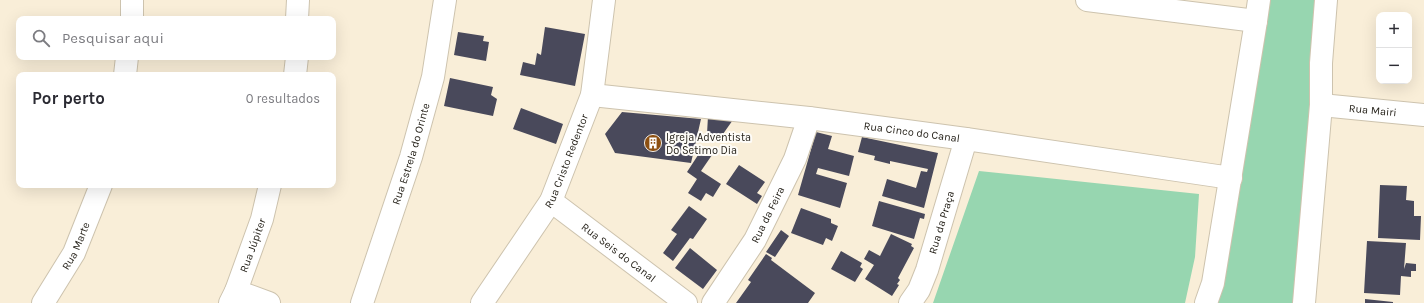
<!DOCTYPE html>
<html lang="pt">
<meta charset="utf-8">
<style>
:root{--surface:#fff;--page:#f7f7f7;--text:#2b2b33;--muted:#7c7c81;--line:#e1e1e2}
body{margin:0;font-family:Karla,sans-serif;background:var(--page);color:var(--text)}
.controls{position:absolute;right:12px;top:12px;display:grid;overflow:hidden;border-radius:8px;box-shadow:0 4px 16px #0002}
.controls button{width:36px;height:36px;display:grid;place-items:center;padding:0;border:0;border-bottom:1px solid var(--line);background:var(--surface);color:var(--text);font:20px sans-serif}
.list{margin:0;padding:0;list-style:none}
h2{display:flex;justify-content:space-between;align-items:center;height:52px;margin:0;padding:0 16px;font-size:17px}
h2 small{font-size:13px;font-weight:400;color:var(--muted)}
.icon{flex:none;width:22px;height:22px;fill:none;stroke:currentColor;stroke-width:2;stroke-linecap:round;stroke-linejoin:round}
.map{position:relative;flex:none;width:1424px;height:303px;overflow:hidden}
.search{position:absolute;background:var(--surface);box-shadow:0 4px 16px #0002;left:16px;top:16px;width:320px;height:44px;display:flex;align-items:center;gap:10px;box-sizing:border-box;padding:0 14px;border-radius:8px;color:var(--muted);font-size:15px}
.panel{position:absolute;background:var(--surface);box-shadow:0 4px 16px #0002;left:16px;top:72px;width:320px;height:116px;border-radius:8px}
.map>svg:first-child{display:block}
.green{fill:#97d6b0}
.building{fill:#49495b}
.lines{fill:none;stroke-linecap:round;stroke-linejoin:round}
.minor-casing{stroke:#cdc3ae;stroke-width:24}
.tertiary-casing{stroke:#cdc3ae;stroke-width:24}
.minor{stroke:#fff;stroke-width:22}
.tertiary{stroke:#fff;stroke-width:22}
.labels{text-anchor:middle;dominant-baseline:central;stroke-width:4;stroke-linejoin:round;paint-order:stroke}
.street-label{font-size:11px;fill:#1f1b13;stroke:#fefcf8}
.poi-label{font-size:11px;fill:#1f1b13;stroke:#fefcf8;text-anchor:start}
</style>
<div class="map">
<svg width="1424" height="303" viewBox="0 0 1424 303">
<rect width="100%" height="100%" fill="#f9eed8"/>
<path class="green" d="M 1260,0 L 1326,0 L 1304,303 L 1206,303 Z
M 979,171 L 1199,194 L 1195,257 L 1185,303 L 933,303 Z"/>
<path class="building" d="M 545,27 L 585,34 L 575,86 L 520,75 L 523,62 L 535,65 L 537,53 L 541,55 Z
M 458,32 L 484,36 L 483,41 L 489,42 L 486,61 L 454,55 Z
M 450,78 L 493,87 L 491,95 L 497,99 L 493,116 L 444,106 Z
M 521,108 L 563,124 L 556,144 L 513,129 Z
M 622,112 L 701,119 L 691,163 L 615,153 L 605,134 Z
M 708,116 L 735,117 L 723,134 L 707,134 Z
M 816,132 L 832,136 L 828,149 L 854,156 L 849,176 L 818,168 L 816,174 L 847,183 L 840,208 L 798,195 Z
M 862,137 L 938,153 L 924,208 L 882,196 L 887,179 L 916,188 L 921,171 L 927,172 L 928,169 L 890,161 L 890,164 L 874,160 L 875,156 L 858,152 Z
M 702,149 L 712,155 L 701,171 L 721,184 L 713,197 L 706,193 L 701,201 L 688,193 L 697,179 L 687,172 Z
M 739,165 L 765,182 L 757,193 L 762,196 L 757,204 L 726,184 Z
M 1380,185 L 1407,186 L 1406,200 L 1414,201 L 1414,216 L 1421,216 L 1420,240 L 1378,238 Z
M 879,201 L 925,214 L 924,219 L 920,218 L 914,239 L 872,226 Z
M 689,206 L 707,219 L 693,239 L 690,238 L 673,261 L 663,253 L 677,234 L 671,230 Z
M 801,208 L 831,219 L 831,223 L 838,226 L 832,241 L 826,238 L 823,245 L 791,233 Z
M 781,230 L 789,236 L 775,257 L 766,252 Z
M 891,234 L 912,244 L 911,246 L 914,248 L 898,278 L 900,280 L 897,284 L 899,285 L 892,296 L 865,279 L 874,265 L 864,259 L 869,250 L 880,256 Z
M 1367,241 L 1406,243 L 1404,269 L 1406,263 L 1416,264 L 1416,271 L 1411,271 L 1411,277 L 1401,276 L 1400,295 L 1364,293 Z
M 690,248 L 717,270 L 703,289 L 675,268 Z
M 841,251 L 862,263 L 860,267 L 863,269 L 855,282 L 831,269 Z
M 766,254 L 772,258 L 771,260 L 815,293 L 808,303 L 736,303 L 751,282 L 748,280 Z
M 1365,299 L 1393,302 L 1393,303 L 1365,303 Z"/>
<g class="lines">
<g class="minor-casing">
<g id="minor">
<path d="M 1087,0 L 1256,21"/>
<path d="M 132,19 L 132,0"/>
<path d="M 297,19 L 298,0"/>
<path d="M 125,75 L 127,57"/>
<path d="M 295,75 L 297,57"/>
<path id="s1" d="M 592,95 L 809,118 L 966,139 L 1231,178"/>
<path id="s2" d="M 1321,105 L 1424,115"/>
<path id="s3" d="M 551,201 L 686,303"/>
<path d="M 236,291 L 269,303"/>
<path id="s4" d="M 43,303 L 74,253 L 101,185"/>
<path id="s5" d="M 230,303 L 236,291 L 262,219 L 270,185"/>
<path id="s6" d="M 362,303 L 411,157 L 433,77 L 445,0"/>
<path id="s7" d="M 482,303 L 551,201 L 592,95 L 604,0"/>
<path id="s8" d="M 713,303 L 755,240 L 795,159 L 809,118"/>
<path id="s9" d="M 910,303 L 919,290 L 927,270 L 966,139"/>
</g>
</g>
<g class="tertiary-casing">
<path id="tertiary" d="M 1206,303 L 1213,283 L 1256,21 L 1259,0
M 1304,303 L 1321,105 L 1321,63 L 1326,0"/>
</g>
<use href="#minor" class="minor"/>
<use href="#tertiary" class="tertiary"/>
</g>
<defs>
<g id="building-disc" transform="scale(0.9)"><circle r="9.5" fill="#8c4f10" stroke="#fefcf8"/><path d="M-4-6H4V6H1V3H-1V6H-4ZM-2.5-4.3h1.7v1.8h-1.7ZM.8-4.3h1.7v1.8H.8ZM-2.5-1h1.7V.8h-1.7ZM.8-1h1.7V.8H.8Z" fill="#fff"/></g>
</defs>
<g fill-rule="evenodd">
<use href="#building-disc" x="653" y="143"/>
</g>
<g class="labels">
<g class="street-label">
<text stroke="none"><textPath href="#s2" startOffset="52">Rua Mairi</textPath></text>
<text stroke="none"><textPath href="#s1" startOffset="322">Rua Cinco do Canal</textPath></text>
<text stroke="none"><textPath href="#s6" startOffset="157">Rua Estrela do Orinte</textPath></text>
<text stroke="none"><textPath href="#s7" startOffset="166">Rua Cristo Redentor</textPath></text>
<text stroke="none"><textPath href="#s8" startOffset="104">Rua da Feira</textPath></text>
<text stroke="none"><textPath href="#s9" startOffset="87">Rua da Praça</textPath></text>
<text stroke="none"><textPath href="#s4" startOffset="66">Rua Marte</textPath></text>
<text stroke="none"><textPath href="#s5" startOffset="62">Rua Júpiter</textPath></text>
<text stroke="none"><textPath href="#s3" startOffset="85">Rua Seis do Canal</textPath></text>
</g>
<g class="poi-label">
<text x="666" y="137">Igreja Adventista<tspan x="666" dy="13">Do Setimo Dia</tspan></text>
</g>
</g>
</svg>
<div class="controls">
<button>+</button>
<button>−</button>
</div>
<div class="search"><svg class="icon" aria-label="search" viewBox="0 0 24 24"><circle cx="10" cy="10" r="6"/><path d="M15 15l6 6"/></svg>Pesquisar aqui</div>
<section class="panel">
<h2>Por perto<small>0 resultados</small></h2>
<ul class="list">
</ul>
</section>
</div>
